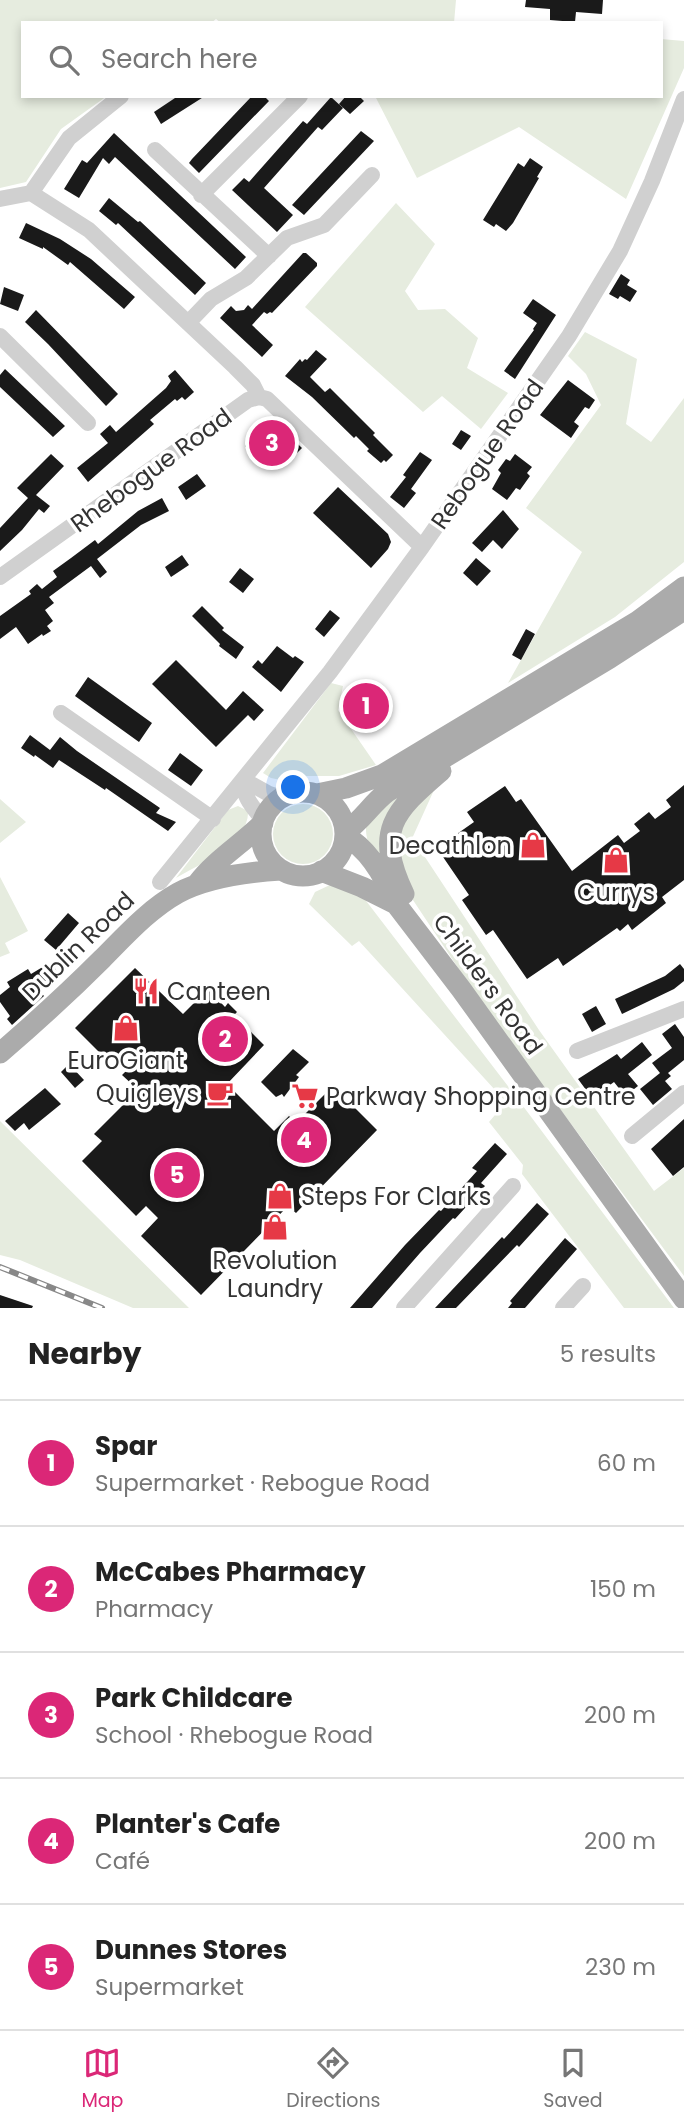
<!DOCTYPE html>
<meta charset="utf-8">
<style>
:root{--surface:#fff;--page:#f2f2f2;--text:#222;--muted:#767676;--line:#e0e0e0;--accent:#db2777}
body{margin:0;font-family:Poppins,sans-serif;background:var(--page);color:var(--text)}
.you{position:absolute;left:294px;top:788px;width:24px;height:24px;margin:-18px;border:5px solid #fff;border-radius:50%;background:#1a73e8;box-shadow:0 0 0 10px #1a73e833}
.badge{display:grid;place-items:center;width:46px;height:46px;border-radius:50%;background:var(--accent);color:#fff;font-size:23px;font-weight:700}
.pin{position:absolute;translate:-50% -50%;border:4px solid #fff;box-shadow:0 2px 7px #0006}
.list{margin:0;padding:0;list-style:none}
h2{display:flex;justify-content:space-between;align-items:center;height:91px;margin:0;padding:0 28px;font-size:30px}
h2 small{font-size:23px;font-weight:400;color:var(--muted)}
.list li{display:grid;grid-template-columns:46px 1fr auto;gap:21px;align-items:center;box-sizing:border-box;height:126px;padding:0 28px;border-top:2px solid var(--line)}
.list b{display:block;font-size:26px;white-space:nowrap}
.list p{margin:0;font-size:23px;white-space:nowrap;color:var(--muted)}
.list em{font-size:23px;font-style:normal;color:var(--muted)}
.icon{flex:none;width:38px;height:38px;fill:none;stroke:currentColor;stroke-width:2;stroke-linecap:round;stroke-linejoin:round}
.map{position:relative;flex:none;width:684px;height:1308px;overflow:hidden}
.search{position:absolute;background:var(--surface);box-shadow:0 4px 10px #0003;left:21px;right:21px;top:21px;height:77px;display:flex;align-items:center;gap:18px;box-sizing:border-box;padding:0 24px;border-radius:0px;color:var(--muted);font-size:26px}
.sheet{height:721px;background:var(--surface)}
nav{display:flex;justify-content:space-around;align-items:center;box-sizing:border-box;height:98px;border-top:2px solid var(--line);background:var(--surface);font-size:19px;color:var(--muted)}
nav a{display:grid;justify-items:center;gap:4px}
nav .on{color:var(--accent)}
.map>svg:first-child{display:block}
.green{fill:#e6ecdf}
.building{fill:#1a1a1a}
.lines{fill:none;stroke-linecap:round;stroke-linejoin:round}
.minor{stroke:#d0d0d0;stroke-width:16}
.major{stroke:#ababab;stroke-width:21}
.rail-casing{stroke:#888;stroke-width:6}
.rail{stroke:#fff;stroke-width:3.5;stroke-dasharray:10;stroke-linecap:butt}
.labels{text-anchor:middle;dominant-baseline:central;stroke-width:7;stroke-linejoin:round;paint-order:stroke}
.street-label{font-size:24px;fill:#333;stroke:#fff}
.poi-label{font-size:24px;fill:#333;stroke:#fff}
</style>
<div class="map">
<svg width="684" height="1308" viewBox="0 0 684 1308">
<rect width="100%" height="100%" fill="#fff"/>
<path class="green" d="M 0,0 L 456,0 L 454,23 L 221,23 L 216,19 L 211,23 L 23,23 L 23,96 L 107,96 L 61,129 L 26,182 L 0,188 Z
M 661,39 L 684,41 L 684,68 L 626,199 L 519,127 L 417,178 L 375,96 L 661,96 Z
M 396,203 L 435,244 L 405,291 L 418,310 L 445,309 L 478,338 L 467,368 L 508,393 L 481,429 L 442,396 L 423,412 L 305,307 Z
M 585,332 L 637,359 L 626,424 L 651,442 L 684,398 L 684,562 L 615,617 L 508,683 L 582,552 L 526,508 L 601,405 L 586,374 L 568,356 Z
M 331,683 L 343,686 L 338,710 L 376,765 L 339,776 L 297,776 L 281,780 L 271,778 L 263,773 Z
M 439,779 L 410,843 L 423,854 L 539,1030 L 654,1191 L 684,1168 L 684,1276 L 482,1004 L 403,885 L 395,845 L 411,803 Z
M 400,792 L 388,871 C 375,856 365,846 366,825 Z
M 0,799 L 26,822 L 0,843 Z
M273 834a30 30 0 1 1 60 0a30 30 0 1 1-60 0Z
M 238,806 L 248,811 C 250,842 198,865 176,878 L 228,810 Z
M 0,877 L 28,931 L 5,943 L 10,953 L 0,957 Z
M 332,884 L 357,889 L 517,1098 L 674,1308 L 624,1308 L 522,1174 L 523,1165 L 489,1122 L 506,1102 L 359,941 L 352,946 L 309,904 L 315,892 Z
M 0,1121 L 189,1308 L 133,1308 L 20,1260 L 0,1255 Z"/>
<path class="building" d="M 526,0 L 603,0 L 602,14 L 576,12 L 575,22 L 550,20 L 550,9 L 525,7 Z
M 178,96 L 205,96 L 161,124 L 154,112 Z
M 252,96 L 264,96 L 269,101 L 199,173 L 189,163 L 192,159 Z
M 346,96 L 359,96 L 364,101 L 350,114 L 339,104 Z
M 331,97 L 343,108 L 322,130 L 318,127 L 264,188 L 293,215 L 277,232 L 232,190 L 244,178 L 249,182 L 303,121 L 307,124 Z
M 361,131 L 374,141 L 304,215 L 292,205 Z
M 114,133 L 246,257 L 235,269 L 115,157 L 109,164 L 103,158 L 79,198 L 64,189 L 82,160 L 87,163 Z
M 530,158 L 543,167 L 537,177 L 539,178 L 513,223 L 506,231 L 496,224 L 494,227 L 483,220 L 518,163 L 524,167 Z
M 109,198 L 138,222 L 140,221 L 206,283 L 195,295 L 118,223 L 116,225 L 99,211 Z
M 26,223 L 60,239 L 91,259 L 135,297 L 124,309 L 70,262 L 68,265 L 43,247 L 43,249 L 19,238 Z
M 303,253 L 306,253 L 317,263 L 317,266 L 272,313 L 270,312 L 267,314 L 264,312 L 252,325 L 273,345 L 262,357 L 220,318 L 231,306 L 236,311 L 244,310 L 248,305 L 252,309 Z
M 621,274 L 630,280 L 627,285 L 637,291 L 630,302 L 620,296 L 618,299 L 609,294 Z
M 4,287 L 24,295 L 18,311 L 0,304 Z
M 533,299 L 556,315 L 515,379 L 504,371 L 534,330 L 533,329 L 537,323 L 523,313 Z
M 36,310 L 118,394 L 106,406 L 48,344 L 25,322 Z
M 316,350 L 327,359 L 310,377 L 325,392 L 330,388 L 375,433 L 373,435 L 393,455 L 386,462 L 384,460 L 381,463 L 367,451 L 369,449 L 356,436 L 354,438 L 312,397 L 285,376 L 300,359 L 302,362 L 305,359 L 307,360 Z
M 5,369 L 65,426 L 53,437 L 0,387 L 0,375 Z
M 175,370 L 194,392 L 185,400 L 182,397 L 177,401 L 175,399 L 150,420 L 154,424 L 88,482 L 77,468 L 108,443 L 100,434 L 110,425 L 116,432 L 166,388 L 171,381 L 168,376 Z
M 568,380 L 595,400 L 589,409 L 585,407 L 574,422 L 579,426 L 571,438 L 540,415 Z
M 272,419 L 302,448 L 285,465 L 272,452 L 261,462 L 245,446 Z
M 461,430 L 471,436 L 461,450 L 452,444 Z
M 420,452 L 432,460 L 411,489 L 416,493 L 404,508 L 390,497 L 406,477 L 403,475 Z
M 51,454 L 64,466 L 36,495 L 50,506 L 44,513 L 39,509 L 22,530 L 0,551 L 0,528 L 28,498 L 17,488 Z
M 515,454 L 532,467 L 527,473 L 530,476 L 520,490 L 516,488 L 507,500 L 492,489 L 501,473 L 498,470 L 506,459 L 510,461 Z
M 197,474 L 206,486 L 186,500 L 178,487 Z
M 338,487 L 388,534 L 391,542 L 388,549 L 371,568 L 313,513 Z
M 162,498 L 169,511 L 141,525 L 97,559 L 107,572 L 100,578 L 91,566 L 49,597 L 54,603 L 45,610 L 53,621 L 47,626 L 51,631 L 43,636 L 42,634 L 28,644 L 16,627 L 0,639 L 0,616 L 31,594 L 29,591 L 37,584 L 42,589 L 57,577 L 53,571 L 71,558 L 95,540 L 98,544 L 138,511 Z
M 503,510 L 519,529 L 502,549 L 493,540 L 482,552 L 472,543 Z
M 182,555 L 189,565 L 171,577 L 165,567 Z
M 476,558 L 491,571 L 477,586 L 463,573 Z
M 240,568 L 254,579 L 243,593 L 229,582 Z
M 202,606 L 224,628 L 222,630 L 244,647 L 236,659 L 219,646 L 220,644 L 192,616 Z
M 330,610 L 340,618 L 324,637 L 315,629 Z
M 526,629 L 535,634 L 521,660 L 512,655 Z
M 277,646 L 293,658 L 295,656 L 304,662 L 281,692 L 252,667 L 258,660 L 262,664 Z
M 176,660 L 226,710 L 243,691 L 264,710 L 254,721 L 248,715 L 216,747 L 152,684 Z
M 88,677 L 152,723 L 139,742 L 75,696 Z
M 30,735 L 50,750 L 60,737 L 77,751 L 160,808 L 156,813 L 176,822 L 168,831 L 106,788 L 105,790 L 59,760 L 53,768 L 35,755 L 34,757 L 21,748 Z
M 180,753 L 203,770 L 191,786 L 168,770 Z
M 684,785 L 684,880 L 662,897 L 666,903 L 632,930 L 628,924 L 620,931 L 617,928 L 563,966 L 558,958 L 527,979 L 493,930 L 486,935 L 462,900 L 469,895 L 441,854 L 458,842 L 454,836 L 474,822 L 467,812 L 505,786 L 516,802 L 521,799 L 572,871 L 618,835 L 624,843 L 640,831 L 634,824 L 649,812 L 655,819 L 671,807 L 666,800 Z
M 68,913 L 79,923 L 56,950 L 44,940 Z
M 51,962 L 58,973 L 36,987 L 44,996 L 12,1025 L 7,1019 L 10,1016 L 0,1002 L 0,995 L 10,987 L 7,982 L 28,969 L 31,974 Z
M 680,964 L 684,969 L 684,981 L 674,989 L 622,1014 L 615,999 L 665,976 Z
M 135,968 L 183,1014 L 208,989 L 225,1007 L 228,1003 L 237,1012 L 234,1015 L 264,1045 L 227,1084 L 274,1131 L 289,1116 L 296,1123 L 333,1086 L 377,1130 L 296,1213 L 288,1206 L 201,1295 L 141,1236 L 158,1218 L 146,1206 L 136,1216 L 82,1161 L 102,1141 L 94,1134 L 133,1095 L 130,1092 L 135,1087 L 122,1075 L 129,1068 L 114,1054 L 108,1061 L 75,1028 Z
M 596,1006 L 606,1024 L 592,1032 L 582,1014 Z
M 675,1024 L 684,1037 L 684,1060 L 668,1073 L 671,1076 L 665,1081 L 672,1089 L 653,1105 L 640,1089 L 660,1073 L 652,1063 L 672,1048 L 662,1034 Z
M 642,1042 L 652,1055 L 628,1074 L 638,1086 L 625,1096 L 614,1082 L 592,1098 L 578,1079 L 617,1054 L 621,1059 Z
M 293,1049 L 309,1062 L 296,1075 L 299,1077 L 284,1097 L 282,1094 L 276,1097 L 261,1082 Z
M 69,1064 L 84,1080 L 75,1088 L 61,1072 Z
M 45,1088 L 61,1104 L 29,1130 L 24,1123 L 15,1131 L 5,1121 Z
M 684,1119 L 684,1167 L 673,1176 L 651,1149 Z
M 495,1143 L 507,1154 L 481,1183 L 485,1186 L 455,1219 L 453,1218 L 420,1253 L 372,1308 L 350,1308 L 405,1245 L 439,1210 L 441,1211 L 477,1171 L 472,1168 Z
M 537,1203 L 549,1214 L 519,1247 L 517,1245 L 456,1308 L 435,1308 L 502,1237 L 504,1239 Z
M 565,1238 L 577,1249 L 525,1308 L 508,1308 L 512,1303 L 510,1301 Z
M 0,1295 L 33,1306 L 32,1308 L 0,1308 Z"/>
<g class="lines">
<path class="minor" d="M 121,96 L 69,138 L 31,193 L 89,230 L 235,367 L 253,385 L 259,397
M 155,150 L 269,256
M 201,195 L 300,96
M 0,199 L 31,193
M 188,323 L 211,299 L 246,278 L 287,238 L 324,225 L 372,175
M 0,336 L 88,423
M 0,577 L 248,400 L 259,397 L 267,399 L 422,547
M 61,713 L 213,819
M 263,820 C 254,808 242,797 244,780 L 269,794 L 282,798
M 160,882 L 330,672 L 422,547 L 569,336 L 620,251 L 652,181 L 684,99
M 577,1051 L 684,1009
M 632,1136 L 684,1093
M 404,1308 L 513,1186
M 563,1308 L 583,1286"/>
<path class="major" d="M261 834a42 42 0 1 1 84 0a42 42 0 1 1-84 0Z
M 317,794 L 346,788 L 382,775 L 638,621 L 684,587
M 345,832 C 362,821 371,804 387,792 L 610,658 L 684,610
M 345,836 C 369,849 386,880 396,904 L 461,989 L 684,1299
M 321,871 L 362,887 L 396,904
M 197,884 C 215,860 242,844 263,823
M 404,894 C 374,831 393,812 441,771
M 0,1053 C 35,1023 69,992 102,959 C 125,936 149,909 178,893 C 206,878 249,872 281,870"/>
<g class="rail-casing">
<path id="rail" d="M 0,1267 L 102,1308"/>
</g>
<use href="#rail" class="rail"/>
</g>
<defs>
<g id="shop-bare" transform="scale(2.1)"><path d="M-5-2.5h2.3a2.7 3.5 0 0 1 5.4 0H5L5.5 6h-11ZM-1.5-2.5h3a1.5 2.3 0 0 0-3 0Z" fill="#e63946" stroke="#fff" stroke-width="2.5" paint-order="stroke"/></g>
<g id="restaurant-bare" transform="scale(2.1)"><path d="M-5-6h1v4h1v-4h1v4h1v-4h1v5L-1.5 .5V6h-2V.5L-5-1ZM5-6V6H3V1.5H1.5Q1.5-4 5-6Z" fill="#e63946" stroke="#fff" stroke-width="2.5" paint-order="stroke"/></g>
<g id="cafe-bare" transform="scale(2.1)"><path d="M-5.5-4.5H6V0H3Q3 3.5 0 3.5H-2.5Q-5.5 3.5-5.5 0ZM3-3.2v2h1.7v-2ZM-6 4.5H4V6H-6Z" fill="#e63946" stroke="#fff" stroke-width="2.5" paint-order="stroke"/></g>
<g id="supermarket-bare" transform="scale(2.1)"><path d="M-6-5.5h2.5l.6 2H6L4.5 2H-2.5L-4.4-4H-6ZM-1.5 3.2a1.3 1.3 0 1 0 .1 0ZM3 3.2a1.3 1.3 0 1 0 .1 0Z" fill="#e63946" stroke="#fff" stroke-width="2.5" paint-order="stroke"/></g>
</defs>
<g fill-rule="evenodd">
<use href="#shop-bare" x="533" y="845"/>
<use href="#shop-bare" x="616" y="860"/>
<use href="#restaurant-bare" x="146" y="991"/>
<use href="#shop-bare" x="126" y="1028"/>
<use href="#cafe-bare" x="220" y="1093"/>
<use href="#supermarket-bare" x="305" y="1096"/>
<use href="#shop-bare" x="280" y="1196"/>
<use href="#shop-bare" x="275" y="1227"/>
</g>
<g class="labels">
<g class="street-label">
<text transform="translate(487 454) rotate(-55)">Rebogue Road</text>
<text transform="translate(151 470) rotate(-36)">Rhebogue Road</text>
<text transform="translate(78 946) rotate(-44)">Dublin Road</text>
<text transform="translate(488 984) rotate(54)">Childers Road</text>
</g>
<g class="poi-label">
<text x="512" y="845" text-anchor="end">Decathlon</text>
<text x="616" y="892">Currys</text>
<text x="167" y="991" text-anchor="start">Canteen</text>
<text x="126" y="1060">EuroGiant</text>
<text x="199" y="1093" text-anchor="end">Quigleys</text>
<text x="326" y="1096" text-anchor="start">Parkway Shopping Centre</text>
<text x="301" y="1196" text-anchor="start">Steps For Clarks</text>
<text x="275" y="1260">Revolution<tspan x="275" dy="28">Laundry</tspan></text>
</g>
</g>
</svg>
<div class="you"></div>
<div class="pin badge" style="left:366px;top:706px">1</div>
<div class="pin badge" style="left:225px;top:1039px">2</div>
<div class="pin badge" style="left:272px;top:443px">3</div>
<div class="pin badge" style="left:304px;top:1140px">4</div>
<div class="pin badge" style="left:177px;top:1175px">5</div>
<div class="search"><svg class="icon" aria-label="search" viewBox="0 0 24 24"><circle cx="10" cy="10" r="6"/><path d="M15 15l6 6"/></svg>Search here</div>
</div>
<section class="sheet">
<h2>Nearby<small>5 results</small></h2>
<ul class="list">
<li><span class="badge">1</span><div><b>Spar</b><p>Supermarket · Rebogue Road</p></div><em>60 m</em></li>
<li><span class="badge">2</span><div><b>McCabes Pharmacy</b><p>Pharmacy</p></div><em>150 m</em></li>
<li><span class="badge">3</span><div><b>Park Childcare</b><p>School · Rhebogue Road</p></div><em>200 m</em></li>
<li><span class="badge">4</span><div><b>Planter's Cafe</b><p>Café</p></div><em>200 m</em></li>
<li><span class="badge">5</span><div><b>Dunnes Stores</b><p>Supermarket</p></div><em>230 m</em></li>
</ul>
</section>
<nav>
<a class="on"><svg class="icon" aria-label="map" viewBox="0 0 24 24"><path d="M3 6l6-2 6 2 6-2v14l-6 2-6-2-6 2zM9 4v14M15 6v14"/></svg>Map</a>
<a><svg class="icon" aria-label="directions" viewBox="0 0 24 24"><path d="M12 3l9 9-9 9-9-9zM9 14v-3h6M13 9l2 2-2 2"/></svg>Directions</a>
<a><svg class="icon" aria-label="saved" viewBox="0 0 24 24"><path d="M7 4h10v16l-5-4-5 4z"/></svg>Saved</a>
</nav>
